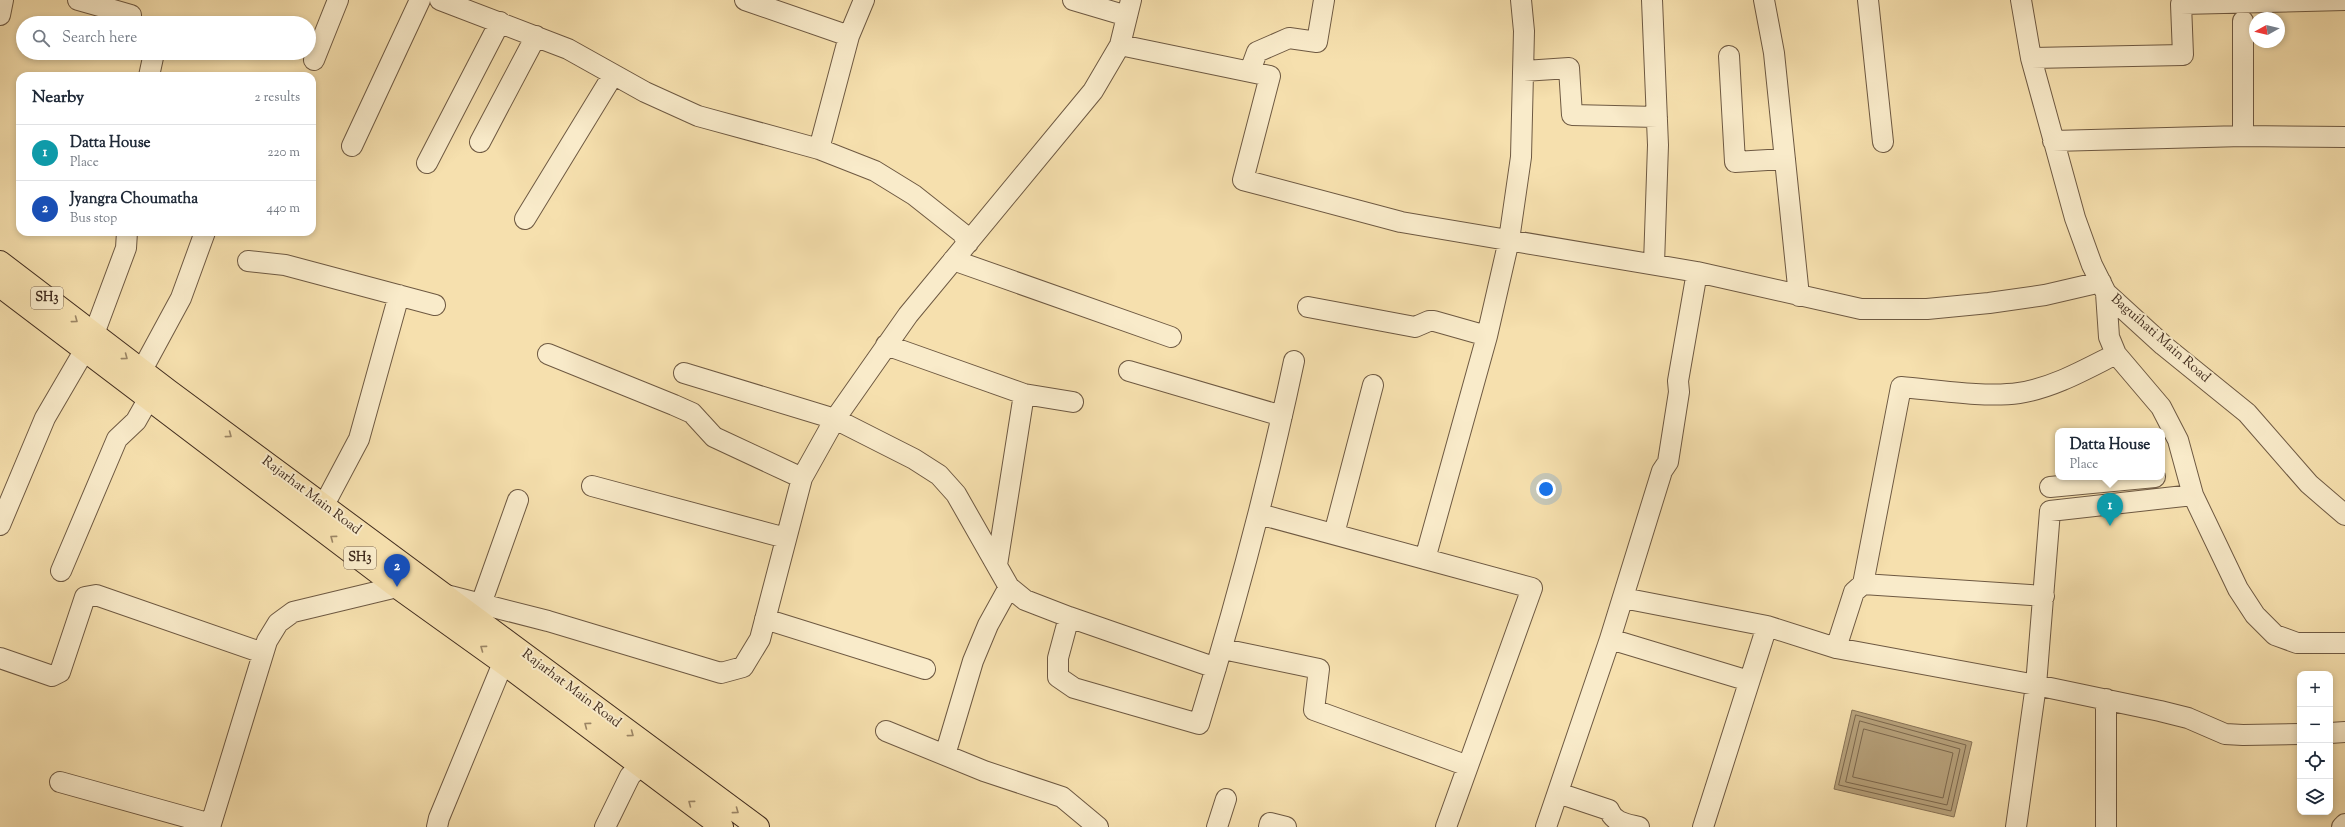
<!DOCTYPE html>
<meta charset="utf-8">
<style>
:root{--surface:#fff;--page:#f6f6f7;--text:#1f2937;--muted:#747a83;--line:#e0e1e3;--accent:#8f2418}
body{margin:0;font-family:"Sorts Mill Goudy",serif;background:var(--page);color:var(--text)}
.controls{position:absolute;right:12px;bottom:12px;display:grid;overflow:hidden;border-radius:8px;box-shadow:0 2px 6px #0003}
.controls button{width:36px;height:36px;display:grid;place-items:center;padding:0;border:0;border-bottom:1px solid var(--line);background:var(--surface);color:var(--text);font:20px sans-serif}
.compass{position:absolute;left:2249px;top:12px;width:36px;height:36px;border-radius:50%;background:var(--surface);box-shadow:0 2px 6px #0003;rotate:262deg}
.you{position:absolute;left:1546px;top:489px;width:14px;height:14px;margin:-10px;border:3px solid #fff;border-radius:50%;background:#1a73e8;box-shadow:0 0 0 6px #1a73e833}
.badge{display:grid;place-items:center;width:26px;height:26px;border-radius:50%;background:var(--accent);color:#fff;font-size:13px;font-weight:700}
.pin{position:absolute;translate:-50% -33px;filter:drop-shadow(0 1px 2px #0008)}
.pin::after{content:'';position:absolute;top:21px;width:14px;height:12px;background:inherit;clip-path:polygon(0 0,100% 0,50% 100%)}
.popup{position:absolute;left:2055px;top:428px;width:110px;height:52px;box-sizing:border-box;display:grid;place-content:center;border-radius:8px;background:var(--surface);filter:drop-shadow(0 1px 3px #0005);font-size:13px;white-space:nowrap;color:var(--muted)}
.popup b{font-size:15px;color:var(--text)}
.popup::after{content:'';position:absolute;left:50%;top:100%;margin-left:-8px;border:8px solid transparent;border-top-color:var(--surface)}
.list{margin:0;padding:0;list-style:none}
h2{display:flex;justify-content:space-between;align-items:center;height:52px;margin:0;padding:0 16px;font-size:17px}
h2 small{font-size:13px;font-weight:400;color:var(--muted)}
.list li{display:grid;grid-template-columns:26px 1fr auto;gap:12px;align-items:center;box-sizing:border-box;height:56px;padding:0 16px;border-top:1px solid var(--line)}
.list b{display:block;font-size:15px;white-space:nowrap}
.list p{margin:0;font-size:13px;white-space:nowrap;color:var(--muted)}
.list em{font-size:13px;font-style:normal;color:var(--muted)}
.icon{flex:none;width:22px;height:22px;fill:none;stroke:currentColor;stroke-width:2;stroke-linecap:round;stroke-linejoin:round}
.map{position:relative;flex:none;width:2345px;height:827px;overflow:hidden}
.search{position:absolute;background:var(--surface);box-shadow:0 2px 6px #0003;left:16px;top:16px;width:300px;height:44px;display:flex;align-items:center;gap:10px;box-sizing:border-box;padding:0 14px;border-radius:22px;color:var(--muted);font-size:15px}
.panel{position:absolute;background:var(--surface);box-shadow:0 2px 6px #0003;left:16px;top:72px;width:300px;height:164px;border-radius:12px}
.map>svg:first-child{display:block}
.water{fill:#b8a37d;stroke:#887357}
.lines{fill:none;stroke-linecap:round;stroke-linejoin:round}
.shore{stroke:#7c684e;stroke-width:1}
.minor-casing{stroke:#6e5942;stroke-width:22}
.major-casing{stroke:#412c1e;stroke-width:24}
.minor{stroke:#f9ebca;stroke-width:20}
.major{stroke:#f6e0ae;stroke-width:22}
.oneway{stroke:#9c8666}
.labels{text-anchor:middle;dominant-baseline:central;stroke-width:4;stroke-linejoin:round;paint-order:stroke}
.shield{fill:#f9ebca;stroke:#786552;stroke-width:1}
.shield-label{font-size:13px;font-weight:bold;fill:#412c1e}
.street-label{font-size:14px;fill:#412c1e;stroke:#f9ebca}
</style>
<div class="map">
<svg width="2345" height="827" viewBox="0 0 2345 827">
<rect width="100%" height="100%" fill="#f6e0ae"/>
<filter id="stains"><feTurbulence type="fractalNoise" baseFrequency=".005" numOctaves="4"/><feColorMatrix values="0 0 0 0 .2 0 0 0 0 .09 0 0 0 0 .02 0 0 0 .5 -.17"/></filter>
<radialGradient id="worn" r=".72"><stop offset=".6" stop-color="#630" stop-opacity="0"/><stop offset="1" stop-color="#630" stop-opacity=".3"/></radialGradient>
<path class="water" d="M 1852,710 L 1972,742 L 1954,817 L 1834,789 Z"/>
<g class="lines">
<path class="shore" d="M 1856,715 L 1966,745 L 1951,811 L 1839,785 Z
M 1860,721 L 1960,749 L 1947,805 L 1846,782 Z
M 1864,729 L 1953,753 L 1943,798 L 1853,777 Z"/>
<g class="minor-casing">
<path id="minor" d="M 78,0 L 131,15
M 440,0 L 568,49 L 645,92 L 698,116 L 819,149 L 875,171 L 914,195 L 962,233 L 968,243
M 745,0 L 849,36
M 1073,0 L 1127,16
M 1652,0 L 1658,145 L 1654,264
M 1764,0 L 1774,53 L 1799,296
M 1868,0 L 1883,142
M 2021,0 L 2031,58 L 2075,218 L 2092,265 L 2106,293 L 2163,345 L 2247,413 L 2309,484 L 2345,515
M 0,15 L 3,0
M 1120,45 L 1270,76 L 1243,180 L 1401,222 L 1697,272 L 1861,309 L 1927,309 L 1989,303 L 2045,295 L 2101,282
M 1729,56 L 1735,162 L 1785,159
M 2031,58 L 2183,55 L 2181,4 L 2345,0
M 314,60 L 338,0
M 1250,71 L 1257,52 L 1289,38 L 1317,42 L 1324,0
M 1523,71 L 1569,68 L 1572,115 L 1657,117
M 149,76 L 154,53
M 2243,136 L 2243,21
M 2053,141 L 2243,136 L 2345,137
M 480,142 L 536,36
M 352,146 L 420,0
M 819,149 L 849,36 L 864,0
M 427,163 L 500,22
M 525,219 L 613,75
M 953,260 L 1171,337
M 248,261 L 285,265 L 435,305
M 2106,293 L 2109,337 L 2116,354 L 2161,407 L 2178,440 L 2193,495 L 2238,589 L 2255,615 L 2275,635 L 2297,643 L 2345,643
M 1308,307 L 1415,327 L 1429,321 L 1434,321 L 1487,336
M 886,345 L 1024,394 L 1073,402
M 548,354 L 674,405 L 692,413 L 714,437 L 802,478
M 142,370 L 181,298 L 205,232
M 1129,371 L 1282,416
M 684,373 L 835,419 L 914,459 L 939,475 L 956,494 L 1009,587 L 1025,600 L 1069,617 L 1058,658 L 1058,677 L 1074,688 L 1199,724 C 1236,604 1268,484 1294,361
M 592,486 L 786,538
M 2050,487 L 2155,477
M 324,505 L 359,439 L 399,295
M 1259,514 L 1532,588 L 1446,827
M 0,525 L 45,418 L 94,334 L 126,248 L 127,232
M 1334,534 L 1373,385
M 1425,559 L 1487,336 L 1509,240 L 1521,157 L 1524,31 L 1521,0
M 997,565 L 1024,394
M 61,571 L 117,439 L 136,421 L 149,398
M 1863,584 L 1901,387 C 1936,390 1986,398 2019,393 C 2053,388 2086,369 2116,354
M 446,595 L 548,621 L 721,673 L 743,667 L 760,639 L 802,478 L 835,419 L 908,315 L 1093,91 L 1120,45 L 1131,0
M 1623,598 L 1767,626 L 1836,648 L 2036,685 L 2160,711 L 2188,718 L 2225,734 L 2243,735 L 2300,734
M 481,604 L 518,500
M 1069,617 L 1216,668
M 765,619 L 925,669
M 1610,639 L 1749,681
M 1836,648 L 1854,592 L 1863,584 L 2044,596
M 1223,649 L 1319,669 L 1314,710 L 1468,766
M 0,658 L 52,676 L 60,672 L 85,597 L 96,595 L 263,653
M 2106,699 L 2106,827
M 886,731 L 984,771 L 1062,797 L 1098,827
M 2330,733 L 2345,732
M 945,755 L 973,661 L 988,625 L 1009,587
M 60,782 L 211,824
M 1558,793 L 1609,810 C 1614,823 1627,824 1639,827
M 210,827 L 267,641 L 278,623 L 293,612 L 397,587 L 405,577
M 437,827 L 439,818 L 503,663
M 605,827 L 630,776 L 641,765
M 1217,827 L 1226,799
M 1269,827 L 1270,823 L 1286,827
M 1546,827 L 1610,639 L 1662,471 L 1668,462 L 1679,392 L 1678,381 L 1697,272
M 1703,827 L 1767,626
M 2016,827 L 2036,685 L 2050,511 L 2193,495
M 2342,827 L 2345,824"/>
</g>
<g class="major-casing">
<path id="major" d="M 0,262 L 169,391 L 758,827
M 0,286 L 397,587 L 510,668 L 722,827"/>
</g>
<use href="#minor" class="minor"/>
<use href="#major" class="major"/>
</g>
<defs><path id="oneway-chevron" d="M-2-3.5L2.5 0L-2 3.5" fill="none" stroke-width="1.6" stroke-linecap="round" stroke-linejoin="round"/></defs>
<g class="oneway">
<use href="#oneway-chevron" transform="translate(75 320) rotate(37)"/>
<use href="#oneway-chevron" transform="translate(125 357) rotate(37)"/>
<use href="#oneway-chevron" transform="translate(229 435) rotate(37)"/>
<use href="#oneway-chevron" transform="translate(333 538) rotate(-143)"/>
<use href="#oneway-chevron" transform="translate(483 648) rotate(-144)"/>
<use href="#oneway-chevron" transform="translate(587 725) rotate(-143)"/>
<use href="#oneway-chevron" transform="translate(631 734) rotate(37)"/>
<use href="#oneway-chevron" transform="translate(691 803) rotate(-143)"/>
<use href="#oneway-chevron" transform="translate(736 811) rotate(36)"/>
</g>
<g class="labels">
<g class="shield">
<rect x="31" y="287" width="32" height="22" rx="3"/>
<rect x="344" y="547" width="32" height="22" rx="3"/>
</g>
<g class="shield-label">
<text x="47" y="298">SH3</text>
<text x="360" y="558">SH3</text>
</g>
<g class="street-label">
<text transform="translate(2160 339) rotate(41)">Baguihati Main Road</text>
<text transform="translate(311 496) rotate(37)">Rajarhat Main Road</text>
<text transform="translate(571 689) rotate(37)">Rajarhat Main Road</text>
</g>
</g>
<rect width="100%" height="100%" filter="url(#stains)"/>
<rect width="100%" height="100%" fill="url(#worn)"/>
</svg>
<div class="controls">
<button>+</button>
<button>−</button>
<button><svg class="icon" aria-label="locate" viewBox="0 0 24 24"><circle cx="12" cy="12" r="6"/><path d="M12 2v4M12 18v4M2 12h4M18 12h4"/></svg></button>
<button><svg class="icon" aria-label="layers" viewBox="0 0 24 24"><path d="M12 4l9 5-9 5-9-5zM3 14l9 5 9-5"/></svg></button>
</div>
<svg class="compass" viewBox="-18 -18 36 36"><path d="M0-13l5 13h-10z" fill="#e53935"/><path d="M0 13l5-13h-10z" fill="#747a83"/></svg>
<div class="you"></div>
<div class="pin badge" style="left:2110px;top:526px;background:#0f9aa8">1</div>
<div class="popup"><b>Datta House</b>Place</div>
<div class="pin badge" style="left:397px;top:587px;background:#1a4fb4">2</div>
<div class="search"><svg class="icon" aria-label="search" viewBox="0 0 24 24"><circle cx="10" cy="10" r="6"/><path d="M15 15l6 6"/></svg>Search here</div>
<section class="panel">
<h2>Nearby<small>2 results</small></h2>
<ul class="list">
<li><span class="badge" style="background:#0f9aa8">1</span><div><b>Datta House</b><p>Place</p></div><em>220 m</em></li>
<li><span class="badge" style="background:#1a4fb4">2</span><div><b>Jyangra Choumatha</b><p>Bus stop</p></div><em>440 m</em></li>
</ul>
</section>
</div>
